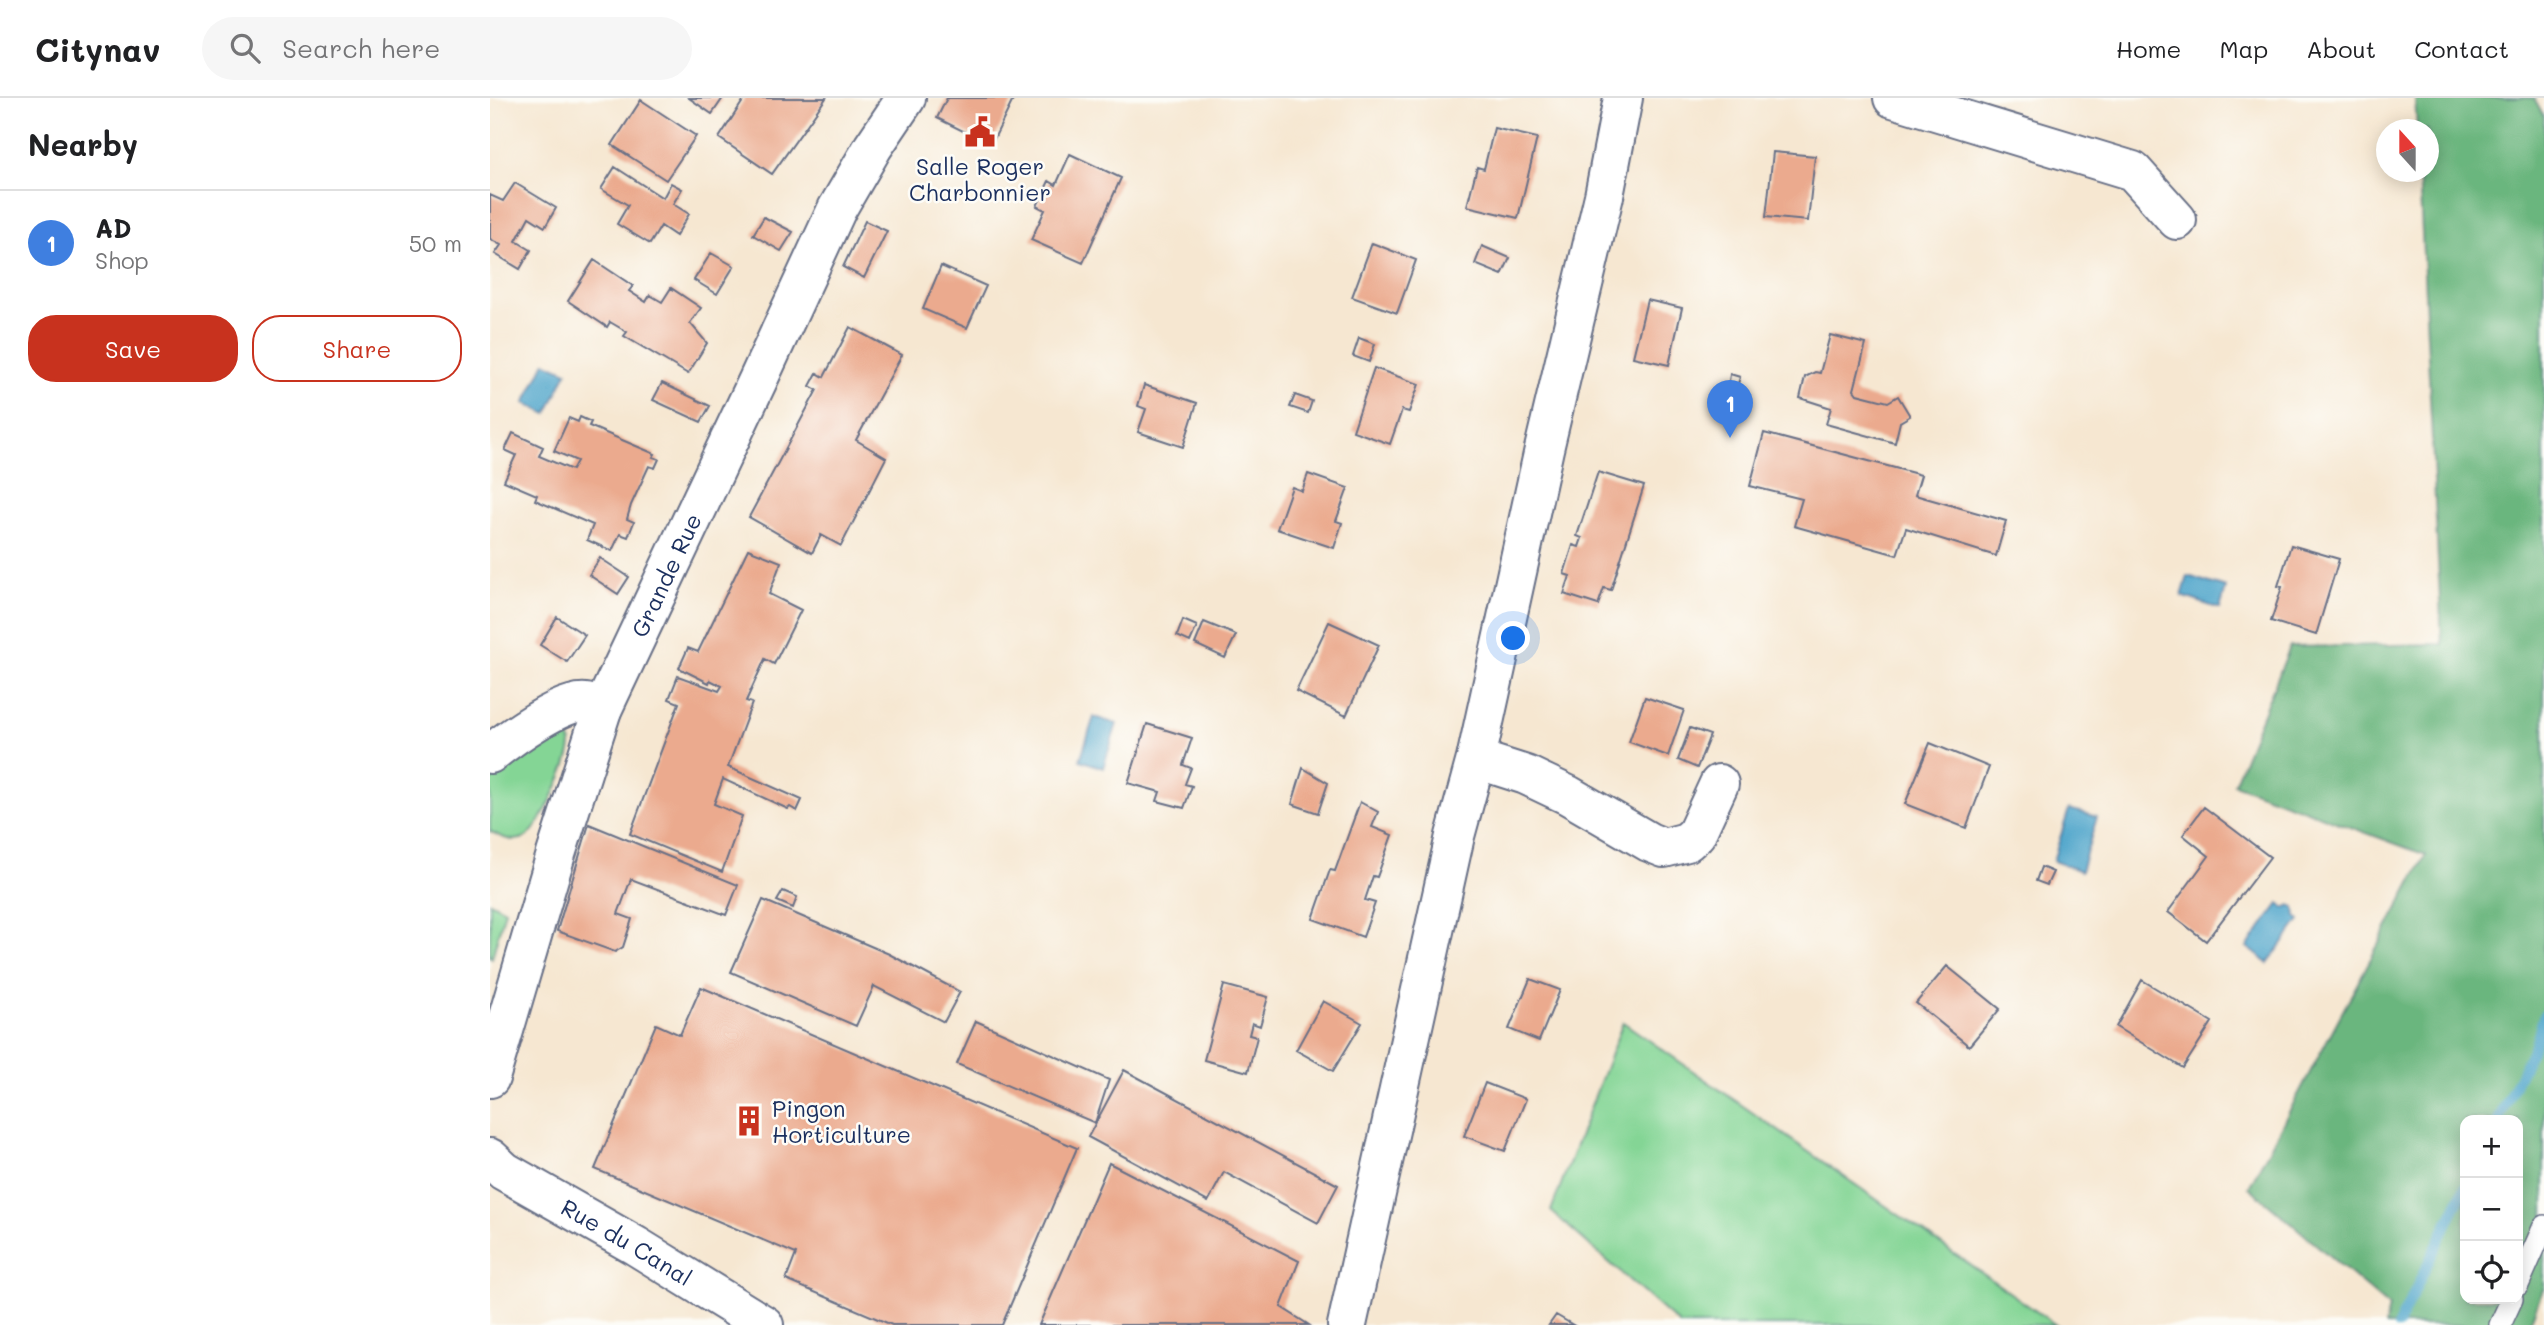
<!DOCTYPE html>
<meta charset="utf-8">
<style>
:root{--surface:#fff;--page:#f6f6f6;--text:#202124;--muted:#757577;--line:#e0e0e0;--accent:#c8321e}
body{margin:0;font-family:Mali,sans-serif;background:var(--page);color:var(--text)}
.controls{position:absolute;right:21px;bottom:21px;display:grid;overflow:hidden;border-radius:14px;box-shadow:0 4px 18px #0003}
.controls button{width:63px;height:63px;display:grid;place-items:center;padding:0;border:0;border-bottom:2px solid var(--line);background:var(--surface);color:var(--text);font:35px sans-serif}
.compass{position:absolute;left:1886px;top:21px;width:63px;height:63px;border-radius:50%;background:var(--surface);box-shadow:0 4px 18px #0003;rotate:339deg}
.you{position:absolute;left:1024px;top:541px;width:24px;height:24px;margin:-18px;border:5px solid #fff;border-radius:50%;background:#1a73e8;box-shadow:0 0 0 10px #1a73e833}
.badge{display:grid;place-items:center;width:46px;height:46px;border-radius:50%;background:var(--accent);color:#fff;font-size:23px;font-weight:700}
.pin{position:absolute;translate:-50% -58px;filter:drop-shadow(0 2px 4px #0008)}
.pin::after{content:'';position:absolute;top:37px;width:24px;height:21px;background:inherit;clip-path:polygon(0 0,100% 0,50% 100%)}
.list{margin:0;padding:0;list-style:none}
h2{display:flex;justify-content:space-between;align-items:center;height:91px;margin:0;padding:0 28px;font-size:30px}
h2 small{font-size:23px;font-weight:400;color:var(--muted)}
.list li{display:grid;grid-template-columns:46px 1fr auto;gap:21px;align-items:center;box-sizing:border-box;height:105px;padding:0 28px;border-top:2px solid var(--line)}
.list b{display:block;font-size:26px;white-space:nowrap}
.list p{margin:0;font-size:23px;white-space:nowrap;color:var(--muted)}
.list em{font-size:23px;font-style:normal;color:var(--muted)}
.actions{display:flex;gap:14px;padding:21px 28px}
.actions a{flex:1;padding:16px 0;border:2px solid var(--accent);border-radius:28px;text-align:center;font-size:24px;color:var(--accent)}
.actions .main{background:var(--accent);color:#fff}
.icon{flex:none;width:38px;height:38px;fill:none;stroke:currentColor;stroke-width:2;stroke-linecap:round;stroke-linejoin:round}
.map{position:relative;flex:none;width:2054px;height:1227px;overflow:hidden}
header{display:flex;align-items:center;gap:42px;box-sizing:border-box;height:98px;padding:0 35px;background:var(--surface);border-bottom:2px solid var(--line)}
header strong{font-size:33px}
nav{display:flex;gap:38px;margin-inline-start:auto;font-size:24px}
.search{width:490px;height:63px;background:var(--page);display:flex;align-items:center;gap:18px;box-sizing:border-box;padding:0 24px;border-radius:38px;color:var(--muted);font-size:26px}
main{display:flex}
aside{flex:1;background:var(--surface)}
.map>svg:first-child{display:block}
.green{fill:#84d595;stroke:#50827a;stroke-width:2}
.forest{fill:#6bb67e;stroke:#43726e;stroke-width:2;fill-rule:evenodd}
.water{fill:#4da4ca;stroke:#346a94;stroke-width:2}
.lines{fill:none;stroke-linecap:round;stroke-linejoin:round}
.stream{stroke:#4da4ca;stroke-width:10}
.building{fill:#ebaa8e}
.lane-casing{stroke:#686f86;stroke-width:24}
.street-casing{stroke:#686f86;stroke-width:42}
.secondary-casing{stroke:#686f86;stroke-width:42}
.lane{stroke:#fff;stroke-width:21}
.street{stroke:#fff;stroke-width:38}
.secondary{stroke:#fff;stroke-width:38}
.labels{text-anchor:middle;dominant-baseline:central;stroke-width:5;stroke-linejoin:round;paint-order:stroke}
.poi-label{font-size:23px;fill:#1b2f5e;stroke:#fdfcf7}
.street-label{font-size:23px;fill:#1b2f5e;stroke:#fdfcf7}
</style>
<header>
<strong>Citynav</strong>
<div class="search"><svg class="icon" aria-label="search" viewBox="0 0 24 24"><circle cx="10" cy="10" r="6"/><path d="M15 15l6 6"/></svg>Search here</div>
<nav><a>Home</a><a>Map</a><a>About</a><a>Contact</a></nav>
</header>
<main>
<aside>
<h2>Nearby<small></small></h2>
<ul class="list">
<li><span class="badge" style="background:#3f7fe0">1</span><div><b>AD</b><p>Shop</p></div><em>50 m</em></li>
</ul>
<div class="actions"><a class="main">Save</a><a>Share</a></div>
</aside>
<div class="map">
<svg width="2054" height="1227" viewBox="0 0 2054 1227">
<rect width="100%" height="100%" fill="#fdfcf7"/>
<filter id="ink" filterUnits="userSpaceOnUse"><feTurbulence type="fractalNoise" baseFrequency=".0143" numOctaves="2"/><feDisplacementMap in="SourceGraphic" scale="14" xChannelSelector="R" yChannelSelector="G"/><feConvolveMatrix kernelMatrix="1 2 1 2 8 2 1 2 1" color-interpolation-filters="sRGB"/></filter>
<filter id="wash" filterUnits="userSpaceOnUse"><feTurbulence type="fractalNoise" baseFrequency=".00686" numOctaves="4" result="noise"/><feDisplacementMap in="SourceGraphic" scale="28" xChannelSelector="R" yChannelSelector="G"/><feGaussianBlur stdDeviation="1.57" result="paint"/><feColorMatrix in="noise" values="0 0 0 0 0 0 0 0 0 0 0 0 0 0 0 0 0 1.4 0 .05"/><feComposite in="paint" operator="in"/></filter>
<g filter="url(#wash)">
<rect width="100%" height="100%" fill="#f6e7d1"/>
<path class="green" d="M 68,631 L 78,637 C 80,640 81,643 81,647 C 80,665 51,730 36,739 C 23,746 11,739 0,733 L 0,671 Z
M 0,804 L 15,812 L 2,860 L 0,858 Z
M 1133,924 L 1566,1227 L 1190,1227 L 1061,1113 Z"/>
<path class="forest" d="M 1925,0 L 2044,0 L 2054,18 L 2054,1189 L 2039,1227 L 1895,1227 L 1899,1209 L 1759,1089 L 1936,757 L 1744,686 L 1800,549 L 1952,546 L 1929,74 L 1938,74 L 1938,32 L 1927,31 ZM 1975,1022 L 2028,1022 L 2028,1201 L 1975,1201 Z"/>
<path class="water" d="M 55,264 L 77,274 L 57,316 L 35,305 Z
M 1698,478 L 1736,490 L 1730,511 L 1692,498 Z
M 604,619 L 627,626 L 613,670 L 590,662 Z
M 1579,711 L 1607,719 L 1591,773 L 1563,763 Z
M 1789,806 L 1794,810 L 1800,807 L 1805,809 L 1806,819 L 1810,822 L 1778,865 L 1757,849 Z"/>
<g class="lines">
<path class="stream" d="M 2008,1022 L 2047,941 L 2054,916
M 1908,1227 L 1975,1089"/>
</g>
<g id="blocks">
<path class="building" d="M 199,0 L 233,0 L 222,16 Z
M 255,0 L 336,0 L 282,76 L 229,40 Z
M 457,0 L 524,0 L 501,47 L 447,20 Z
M 151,2 L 206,38 L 176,82 L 122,47 Z
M 1004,30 L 1047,40 L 1028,120 L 977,108 L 987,69 L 994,71 Z
M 1283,54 L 1325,58 L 1318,123 L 1276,119 Z
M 580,56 L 631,80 L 593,165 L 541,142 L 555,112 L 547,108 L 559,83 L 566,87 Z
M 125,69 L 173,100 L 181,85 L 192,91 L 183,106 L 199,116 L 186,138 L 171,128 L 160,146 L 127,126 L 138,107 L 111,91 Z
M 25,85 L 66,110 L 55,129 L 39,119 L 26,143 L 41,152 L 30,171 L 5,156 L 11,147 L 0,141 L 0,97 L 13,103 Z
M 274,119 L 303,134 L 291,153 L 263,137 Z
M 375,123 L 397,133 L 374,180 L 353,169 Z
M 882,145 L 926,162 L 907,215 L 862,199 Z
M 992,148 L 1020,160 L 1012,177 L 985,166 Z
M 221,155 L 244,168 L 227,196 L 204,182 Z
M 104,162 L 143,188 L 139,193 L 156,204 L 160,197 L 172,204 L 181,190 L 211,210 L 200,225 L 217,245 L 198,276 L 134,238 L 137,234 L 120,224 L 117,229 L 78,203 Z
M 451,168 L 496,188 L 477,230 L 433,211 Z
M 1157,202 L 1192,210 L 1179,267 L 1143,259 Z
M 360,229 L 412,257 L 366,342 L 396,360 L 351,448 L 331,437 L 322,455 L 259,419 L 327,292 L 320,288 L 327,275 L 334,279 Z
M 1340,237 L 1376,246 L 1364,292 L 1367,296 L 1398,304 L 1408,298 L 1420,318 L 1410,324 L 1405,345 L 1336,326 L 1341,310 L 1310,300 L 1315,279 L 1325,274 L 1330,275 Z
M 869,240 L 885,246 L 879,264 L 863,258 Z
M 884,270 L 929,286 L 919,314 L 912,312 L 900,346 L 863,333 Z
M 1240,276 L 1250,279 L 1244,299 L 1237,297 Z
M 172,285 L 220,308 L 211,324 L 163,302 Z
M 654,287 L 707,305 L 693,349 L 648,334 L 656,311 L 648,308 Z
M 805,297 L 822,303 L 818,315 L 800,309 Z
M 90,319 L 101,324 L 99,328 L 165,356 L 163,359 L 169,361 L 165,370 L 159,368 L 141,407 L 137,421 L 144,424 L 138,439 L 130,436 L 122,453 L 97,442 L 103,427 L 45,402 L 47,397 L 14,383 L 26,357 L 15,352 L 23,335 L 53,349 L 49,358 L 82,372 L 87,363 L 64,353 L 79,320 L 88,324 Z
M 1274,335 L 1431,377 L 1425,397 L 1516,423 L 1506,458 L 1416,430 L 1407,457 L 1304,428 L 1312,401 L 1260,388 Z
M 1108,374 L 1154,388 L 1121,492 L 1114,490 L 1108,507 L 1074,496 L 1080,478 L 1074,476 L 1083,447 L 1089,449 L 1092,440 L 1087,438 Z
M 818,376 L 858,390 L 846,423 L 852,425 L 844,450 L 787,431 L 802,389 L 812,393 Z
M 1801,447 L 1849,461 L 1826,537 L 1781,523 L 1792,489 L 1788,488 Z
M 258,451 L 291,464 L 279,496 L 311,512 L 284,566 L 275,561 L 256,603 L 262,605 L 238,669 L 312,702 L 307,713 L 300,709 L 298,711 L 233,681 L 224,706 L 252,718 L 232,774 L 140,736 L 189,605 L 179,601 L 188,578 L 229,593 L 232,588 L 220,582 L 219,585 L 189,570 L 198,550 L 208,554 Z
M 110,460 L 139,479 L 128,496 L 99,477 Z
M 67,519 L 95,537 L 77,564 L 50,547 Z
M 693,522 L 707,528 L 700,544 L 687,538 Z
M 714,524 L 746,537 L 735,560 L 705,546 Z
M 839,524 L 889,547 L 856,618 L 806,593 Z
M 1155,599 L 1194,612 L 1178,658 L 1139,644 Z
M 657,626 L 702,640 L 693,667 L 701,670 L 695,686 L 702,688 L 694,710 L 667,703 L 670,694 L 638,685 Z
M 1200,630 L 1220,637 L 1207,670 L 1188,662 Z
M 1440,645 L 1499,669 L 1476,730 L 1415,706 Z
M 813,670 L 838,685 L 828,715 L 802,706 Z
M 870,704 L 888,714 L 882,729 L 902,737 L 887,779 L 883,778 L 875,802 L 885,805 L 873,839 L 823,821 L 840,772 L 845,773 Z
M 1714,709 L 1780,759 L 1716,843 L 1678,814 L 1719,758 L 1693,737 Z
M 99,726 L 248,787 L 236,817 L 141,781 L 128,816 L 142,821 L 133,849 L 125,854 L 67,833 Z
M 1551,769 L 1563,774 L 1557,787 L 1546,783 Z
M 293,793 L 307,799 L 303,810 L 287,803 Z
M 273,802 L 399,856 L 470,894 L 454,924 L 384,888 L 366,928 L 241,874 Z
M 1457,868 L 1510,911 L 1479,948 L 1426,905 Z
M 1040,881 L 1070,892 L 1049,943 L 1019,931 Z
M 1652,882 L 1722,924 L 1693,970 L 1626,929 Z
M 734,887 L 778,899 L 770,928 L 762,925 L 759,937 L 767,939 L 758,974 L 714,962 Z
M 211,889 L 587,1050 L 512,1227 L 402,1227 L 296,1182 L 306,1156 L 105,1071 L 166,926 L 190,937 Z
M 833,903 L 872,925 L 843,973 L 806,952 Z
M 486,923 L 619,982 L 605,1025 L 467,966 Z
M 634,972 L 848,1087 L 828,1125 L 734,1074 L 718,1104 L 598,1039 Z
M 995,985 L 1036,1001 L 1015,1053 L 974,1038 Z
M 619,1065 L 809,1163 L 791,1209 L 819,1227 L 549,1227 Z
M 1066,1217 L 1083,1227 L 1059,1227 Z"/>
</g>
</g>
<g filter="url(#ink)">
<use href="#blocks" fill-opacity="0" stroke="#686f86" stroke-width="2"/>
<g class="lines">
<g class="lane-casing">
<path id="lane" d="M 2028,1187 L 2054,1128
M 2010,1227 L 2022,1201"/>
</g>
<g class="street-casing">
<path id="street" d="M 1403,0 L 1643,73 L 1687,122
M 0,656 C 18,642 74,600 96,605 C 101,606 107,610 112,612
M 986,661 L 1036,677 L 1078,697 L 1159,744 L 1174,750 L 1197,744 L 1206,736 L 1229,686
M 857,1227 L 965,738 L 986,661 L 1054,351 L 1114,98 L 1133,0"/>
</g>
<g class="secondary-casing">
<g id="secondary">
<path id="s1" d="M 0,980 L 66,756 L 112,612 L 268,282 L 347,111 L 383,49 L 416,0"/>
<path id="s2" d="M 0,1060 L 14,1073 L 146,1148 L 274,1227"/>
</g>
</g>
<use href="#lane" class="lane"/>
<use href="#street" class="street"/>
<use href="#secondary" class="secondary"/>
</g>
</g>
<defs>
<g id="civic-bare" transform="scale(2.415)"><path d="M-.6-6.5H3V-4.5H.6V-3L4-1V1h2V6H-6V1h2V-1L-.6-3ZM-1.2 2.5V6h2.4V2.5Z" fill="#c8321e" stroke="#fdfcf7" stroke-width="2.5" paint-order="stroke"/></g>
<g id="building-bare" transform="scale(2.415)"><path d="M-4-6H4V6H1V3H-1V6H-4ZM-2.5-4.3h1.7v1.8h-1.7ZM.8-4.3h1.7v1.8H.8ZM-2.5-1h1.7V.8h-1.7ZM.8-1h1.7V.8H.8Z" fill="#c8321e" stroke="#fdfcf7" stroke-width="2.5" paint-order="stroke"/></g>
</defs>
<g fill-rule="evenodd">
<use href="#civic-bare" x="490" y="34"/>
<use href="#building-bare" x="259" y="1023"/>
</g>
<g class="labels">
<g class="poi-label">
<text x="490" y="68">Salle Roger<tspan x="490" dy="26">Charbonnier</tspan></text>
<text x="282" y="1010" text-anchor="start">Pingon<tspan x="282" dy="26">Horticulture</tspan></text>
</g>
<g class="street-label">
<text stroke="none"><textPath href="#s1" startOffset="534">Grande Rue</textPath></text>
<text stroke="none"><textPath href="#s2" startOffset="161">Rue du Canal</textPath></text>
</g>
</g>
</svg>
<div class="controls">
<button>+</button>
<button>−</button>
<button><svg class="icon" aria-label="locate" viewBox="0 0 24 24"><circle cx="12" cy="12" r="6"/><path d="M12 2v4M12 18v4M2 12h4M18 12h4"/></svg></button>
</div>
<svg class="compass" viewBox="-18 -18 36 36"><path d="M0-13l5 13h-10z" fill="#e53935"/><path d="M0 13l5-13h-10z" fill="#757577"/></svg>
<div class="you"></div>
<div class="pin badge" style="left:1240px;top:340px;background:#3f7fe0">1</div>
</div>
</main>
